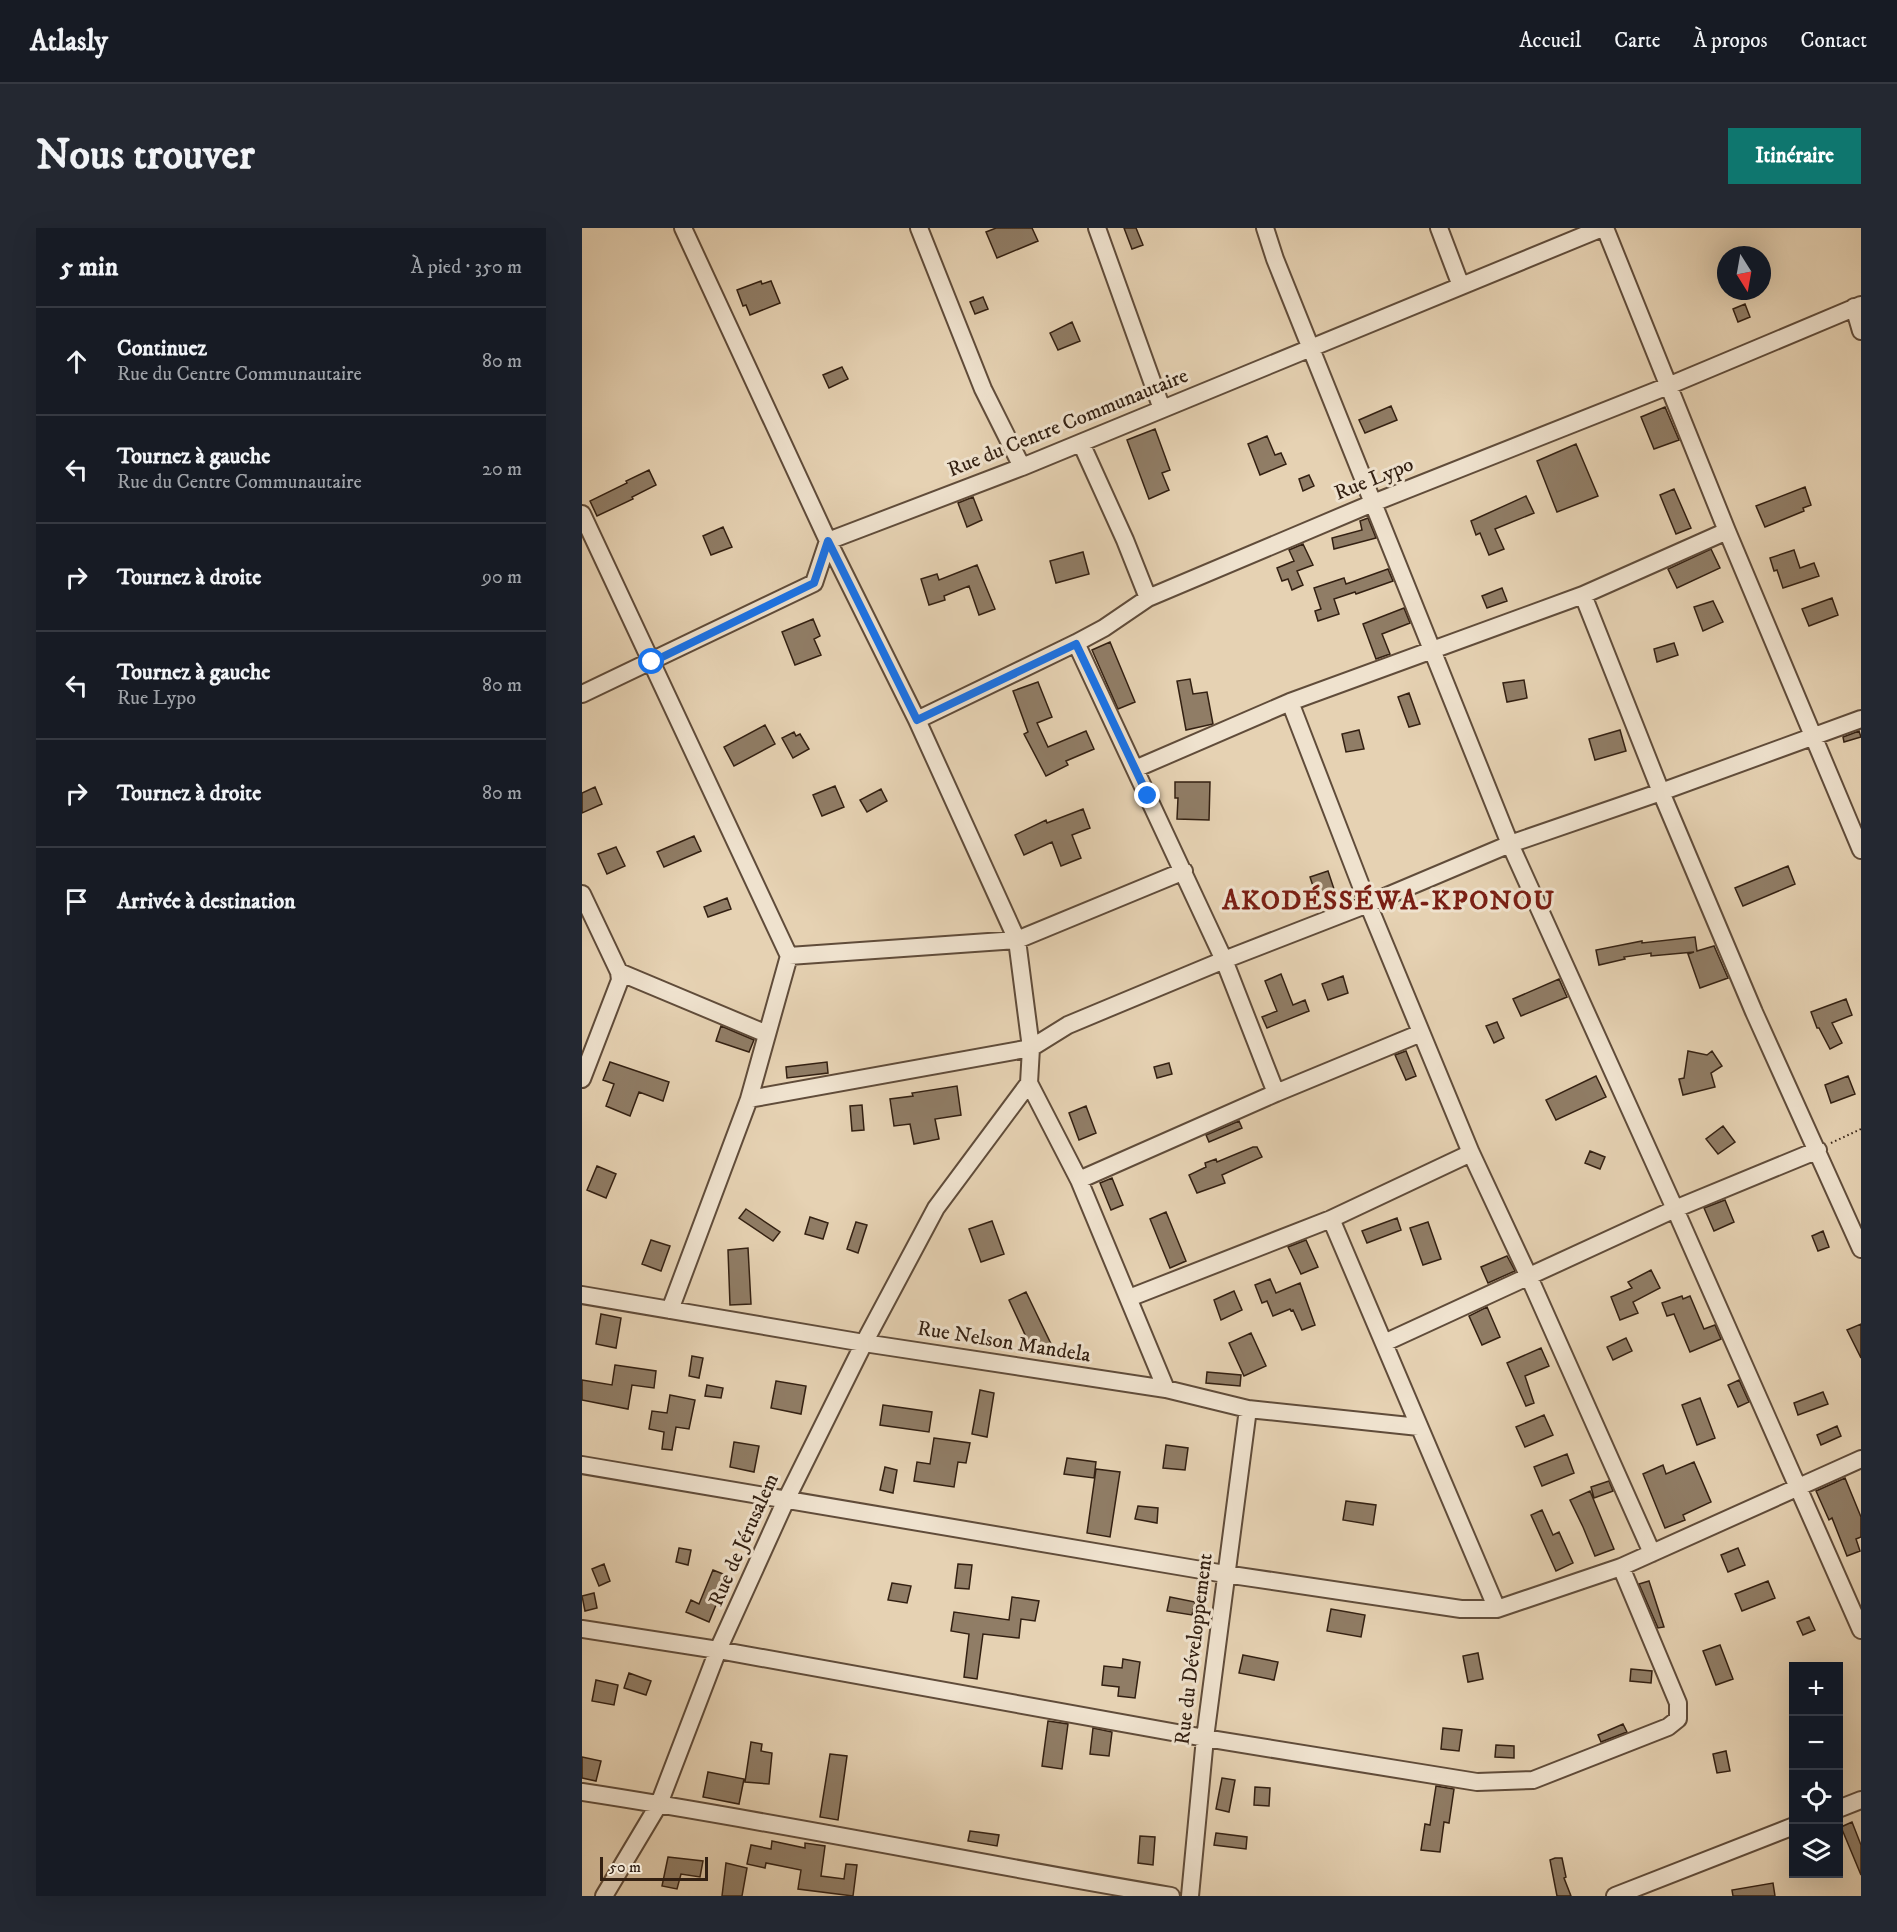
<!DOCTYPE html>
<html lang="fr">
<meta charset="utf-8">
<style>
:root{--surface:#171b24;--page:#242831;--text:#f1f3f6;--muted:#9ea1a6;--line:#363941;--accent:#0f766e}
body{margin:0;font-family:"IM FELL DW Pica",serif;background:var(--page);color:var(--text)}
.controls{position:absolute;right:18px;bottom:18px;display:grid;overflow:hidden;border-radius:0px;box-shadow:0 6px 24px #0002}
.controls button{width:54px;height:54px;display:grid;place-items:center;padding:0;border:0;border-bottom:2px solid var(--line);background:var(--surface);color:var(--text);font:30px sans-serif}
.compass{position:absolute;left:1135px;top:18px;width:54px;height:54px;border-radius:50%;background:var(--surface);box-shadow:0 6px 24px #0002;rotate:169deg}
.scale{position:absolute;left:18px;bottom:15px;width:108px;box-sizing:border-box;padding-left:6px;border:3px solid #332012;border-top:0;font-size:16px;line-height:21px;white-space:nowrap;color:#332012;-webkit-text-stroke:4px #efe2ce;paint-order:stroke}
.stop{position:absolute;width:18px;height:18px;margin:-14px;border:4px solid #1a73e8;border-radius:50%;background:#fff}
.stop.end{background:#1a73e8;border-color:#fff;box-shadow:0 2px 6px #0008}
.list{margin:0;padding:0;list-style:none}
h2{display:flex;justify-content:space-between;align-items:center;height:78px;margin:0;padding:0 24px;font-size:26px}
h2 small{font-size:20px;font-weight:400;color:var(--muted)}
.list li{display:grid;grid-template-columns:39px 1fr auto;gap:18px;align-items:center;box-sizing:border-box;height:108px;padding:0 24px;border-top:2px solid var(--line)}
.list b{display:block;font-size:22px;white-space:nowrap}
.list p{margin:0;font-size:20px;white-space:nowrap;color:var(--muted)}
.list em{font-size:20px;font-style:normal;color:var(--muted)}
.icon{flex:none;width:33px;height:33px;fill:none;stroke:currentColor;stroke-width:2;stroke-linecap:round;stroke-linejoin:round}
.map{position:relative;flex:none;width:1279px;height:1668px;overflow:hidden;border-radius:0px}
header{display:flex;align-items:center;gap:36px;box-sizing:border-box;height:84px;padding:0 30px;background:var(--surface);border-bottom:2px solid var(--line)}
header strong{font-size:28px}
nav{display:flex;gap:33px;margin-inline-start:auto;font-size:21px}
.intro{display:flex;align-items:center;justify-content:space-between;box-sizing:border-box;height:144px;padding:0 36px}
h1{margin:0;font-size:42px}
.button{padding:15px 27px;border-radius:0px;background:var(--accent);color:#fff;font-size:21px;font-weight:700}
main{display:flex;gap:36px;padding:0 36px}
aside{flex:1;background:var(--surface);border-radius:0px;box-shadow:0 6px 24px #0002}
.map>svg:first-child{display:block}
.building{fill:#907d66;stroke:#332012;stroke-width:1.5}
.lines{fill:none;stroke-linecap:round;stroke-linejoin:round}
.minor-casing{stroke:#604c3a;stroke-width:20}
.path{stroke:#332012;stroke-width:2;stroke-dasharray:1.5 3;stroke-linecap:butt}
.minor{stroke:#efe2ce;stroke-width:16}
.route{stroke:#1a73e8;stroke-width:8}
.labels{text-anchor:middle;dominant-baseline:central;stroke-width:6;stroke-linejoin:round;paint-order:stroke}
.street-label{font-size:21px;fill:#332012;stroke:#efe2ce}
.district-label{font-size:27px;font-weight:bold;letter-spacing:1.5px;fill:#7a1f14;stroke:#efe2ce}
</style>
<header>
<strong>Atlasly</strong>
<nav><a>Accueil</a><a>Carte</a><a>À propos</a><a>Contact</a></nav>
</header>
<div class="intro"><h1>Nous trouver</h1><a class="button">Itinéraire</a></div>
<main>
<aside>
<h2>5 min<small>À pied · 350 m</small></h2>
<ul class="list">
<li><svg class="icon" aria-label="ahead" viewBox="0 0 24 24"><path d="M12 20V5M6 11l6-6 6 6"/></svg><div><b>Continuez</b><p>Rue du Centre Communautaire</p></div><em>80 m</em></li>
<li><svg class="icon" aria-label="left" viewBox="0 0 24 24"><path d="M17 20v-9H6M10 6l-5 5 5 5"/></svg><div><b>Tournez à gauche</b><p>Rue du Centre Communautaire</p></div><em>20 m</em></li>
<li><svg class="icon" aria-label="right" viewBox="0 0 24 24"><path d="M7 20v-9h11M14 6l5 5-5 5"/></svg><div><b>Tournez à droite</b></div><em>90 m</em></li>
<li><svg class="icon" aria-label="left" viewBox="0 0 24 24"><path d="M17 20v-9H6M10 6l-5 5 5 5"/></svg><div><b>Tournez à gauche</b><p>Rue Lypo</p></div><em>80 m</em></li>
<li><svg class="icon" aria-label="right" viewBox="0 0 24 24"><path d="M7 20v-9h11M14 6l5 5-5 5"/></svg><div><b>Tournez à droite</b></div><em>80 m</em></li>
<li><svg class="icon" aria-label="arrive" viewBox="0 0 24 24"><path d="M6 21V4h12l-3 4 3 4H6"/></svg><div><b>Arrivée à destination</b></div></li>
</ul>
</aside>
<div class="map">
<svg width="1279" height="1668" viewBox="0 0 1279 1668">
<rect width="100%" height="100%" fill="#e6d2b3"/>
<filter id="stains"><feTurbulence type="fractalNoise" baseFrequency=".00333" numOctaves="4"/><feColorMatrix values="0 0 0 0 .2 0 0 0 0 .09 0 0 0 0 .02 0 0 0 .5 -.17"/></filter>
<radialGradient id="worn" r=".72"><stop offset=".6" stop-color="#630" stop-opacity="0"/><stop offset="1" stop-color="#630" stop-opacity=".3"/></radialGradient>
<path class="building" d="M 414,0 L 450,0 L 456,13 L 415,30 L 404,4 Z
M 542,0 L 554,0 L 561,17 L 550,21 Z
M 179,53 L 180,56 L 189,53 L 198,75 L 168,87 L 164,77 L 161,78 L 155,62 Z
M 401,69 L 406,81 L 393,86 L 388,74 Z
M 1163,76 L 1168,89 L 1156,94 L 1151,81 Z
M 490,94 L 498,113 L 476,122 L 468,105 Z
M 260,139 L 266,151 L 247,160 L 241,147 Z
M 809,178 L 815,192 L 783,205 L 777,192 Z
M 1083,179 L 1097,212 L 1072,221 L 1059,189 Z
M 573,201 L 588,242 L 580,245 L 587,262 L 567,271 L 545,212 Z
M 685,208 L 693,227 L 699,225 L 704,236 L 678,247 L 666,216 Z
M 994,216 L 1016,268 L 975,284 L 955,233 Z
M 67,242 L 74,257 L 50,269 L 51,271 L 15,288 L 8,273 L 45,255 L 44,253 Z
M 727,247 L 732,258 L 721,263 L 717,251 Z
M 1223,259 L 1229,277 L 1221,280 L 1222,283 L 1183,299 L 1174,278 Z
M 1092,261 L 1109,300 L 1094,306 L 1078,267 Z
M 944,268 L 952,285 L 913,301 L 922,321 L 907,327 L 898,305 L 894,307 L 889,293 Z
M 391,269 L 400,292 L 385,299 L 376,275 Z
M 786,290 L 794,310 L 752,321 L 750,310 L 780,302 L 778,293 Z
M 141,299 L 150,319 L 129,327 L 121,308 Z
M 721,316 L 731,337 L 715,343 L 721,357 L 710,362 L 706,351 L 700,353 L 695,340 L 712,333 L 707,322 Z
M 1129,321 L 1138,340 L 1095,360 L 1086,341 Z
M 1212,322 L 1218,340 L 1232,335 L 1237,348 L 1201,360 L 1195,342 L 1192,343 L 1188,330 Z
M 501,324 L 507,346 L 474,355 L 468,333 Z
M 395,337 L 413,381 L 397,387 L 387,358 L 362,368 L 363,372 L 347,377 L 339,351 L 355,346 L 357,352 Z
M 806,341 L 811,353 L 774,366 L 773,364 L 752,371 L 757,386 L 736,393 L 733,383 L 739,381 L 732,360 L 762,350 L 764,356 Z
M 920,360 L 925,373 L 905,380 L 900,368 Z
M 1250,370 L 1256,387 L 1227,398 L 1220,381 Z
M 1131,373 L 1141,394 L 1121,403 L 1112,379 Z
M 822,380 L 828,395 L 800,406 L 808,426 L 794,431 L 781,396 Z
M 231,391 L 238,408 L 232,411 L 239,427 L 213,437 L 200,404 Z
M 528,414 L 553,474 L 536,481 L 510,422 Z
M 1092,415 L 1096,427 L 1075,434 L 1072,421 Z
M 608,451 L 611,466 L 625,464 L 631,496 L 604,502 L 595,453 Z
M 942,452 L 945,470 L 925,474 L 921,455 Z
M 456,454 L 470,489 L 455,495 L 466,519 L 504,503 L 512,521 L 484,533 L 486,537 L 464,548 L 442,506 L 446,504 L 431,463 Z
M 827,465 L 838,496 L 827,499 L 816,469 Z
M 183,497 L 193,516 L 152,538 L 142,519 Z
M 777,502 L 782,521 L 764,524 L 760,506 Z
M 1038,502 L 1044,523 L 1013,532 L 1007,511 Z
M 1277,503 L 1279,509 L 1262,514 L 1261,509 Z
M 212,504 L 214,508 L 218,506 L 227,521 L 211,530 L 200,510 Z
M 593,554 L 628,554 L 627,592 L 595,591 L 596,570 L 593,570 Z
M 253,558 L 262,579 L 240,588 L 231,567 Z
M 13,559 L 20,576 L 0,585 L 0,565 Z
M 299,561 L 305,573 L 285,584 L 278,572 Z
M 501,581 L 508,600 L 490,607 L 499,630 L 479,638 L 470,614 L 442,627 L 433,607 L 464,592 L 465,595 Z
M 112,608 L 119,623 L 82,639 L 75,624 Z
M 34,619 L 43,638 L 25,646 L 16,626 Z
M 1206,638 L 1213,656 L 1161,678 L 1153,660 Z
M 746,643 L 752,661 L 734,667 L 728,649 Z
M 145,670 L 149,681 L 126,689 L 122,679 Z
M 1113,709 L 1115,723 L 1132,718 L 1146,750 L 1118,760 L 1106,726 L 1112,724 L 1069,728 L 1069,725 L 1042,729 L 1043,731 L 1017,737 L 1014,722 L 1060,713 L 1060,715 Z
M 699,746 L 711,777 L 723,772 L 727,783 L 685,800 L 680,789 L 695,783 L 683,753 Z
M 761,748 L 766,765 L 746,772 L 740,756 Z
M 977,751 L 985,769 L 939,788 L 931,771 Z
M 1264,771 L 1270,787 L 1250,795 L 1260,815 L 1248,821 L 1237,800 L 1235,800 L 1229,784 Z
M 915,794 L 922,810 L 912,815 L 904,798 Z
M 139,798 L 172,812 L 167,824 L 134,813 Z
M 824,823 L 834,848 L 824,852 L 813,827 Z
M 1106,823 L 1125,827 L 1130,823 L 1140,838 L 1129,845 L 1133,859 L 1101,867 L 1097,851 L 1102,850 Z
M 28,834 L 87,854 L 81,873 L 57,864 L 48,888 L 24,878 L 32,856 L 21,852 Z
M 245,834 L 246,845 L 205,850 L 204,839 Z
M 587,835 L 590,846 L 575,850 L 572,839 Z
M 1014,848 L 1024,869 L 974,892 L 964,872 Z
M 1266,848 L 1273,866 L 1249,875 L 1243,857 Z
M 375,858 L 379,887 L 353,891 L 357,911 L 332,916 L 328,896 L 312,898 L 308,871 L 331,868 L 330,865 Z
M 280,877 L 282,902 L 270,903 L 268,878 Z
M 504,878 L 514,905 L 497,912 L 487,885 Z
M 657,893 L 660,900 L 627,914 L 624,907 Z
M 1141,898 L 1153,914 L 1136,926 L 1124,911 Z
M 671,919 L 675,919 L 680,929 L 640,947 L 643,955 L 615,965 L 607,947 L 624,939 L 623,935 L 634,931 L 635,934 Z
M 1008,923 L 1023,929 L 1018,941 L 1003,935 Z
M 15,938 L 34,946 L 24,970 L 5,962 Z
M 530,950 L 541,977 L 529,982 L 518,955 Z
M 1143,972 L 1152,994 L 1132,1003 L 1122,980 Z
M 164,981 L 198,1004 L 191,1013 L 157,990 Z
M 584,984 L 604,1033 L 588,1040 L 568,991 Z
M 228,989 L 246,995 L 241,1011 L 223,1006 Z
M 815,990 L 819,1002 L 785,1015 L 780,1003 Z
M 410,993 L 422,1026 L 399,1034 L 387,1001 Z
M 274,994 L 285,997 L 276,1025 L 265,1021 Z
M 846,994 L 859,1031 L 841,1037 L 828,1000 Z
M 1241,1003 L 1247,1019 L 1236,1023 L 1230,1008 Z
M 69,1012 L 88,1018 L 79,1043 L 60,1036 Z
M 724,1012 L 736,1039 L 719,1046 L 706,1019 Z
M 166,1020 L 169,1076 L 148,1077 L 146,1022 Z
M 925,1028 L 933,1043 L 906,1055 L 899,1039 Z
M 1069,1042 L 1078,1060 L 1051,1074 L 1056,1085 L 1038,1092 L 1029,1069 L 1050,1060 L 1046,1054 Z
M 688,1051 L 694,1065 L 718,1055 L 733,1097 L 720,1102 L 711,1082 L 709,1083 L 708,1081 L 691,1088 L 685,1073 L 680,1075 L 673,1057 Z
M 652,1063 L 660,1082 L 639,1092 L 632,1072 Z
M 444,1064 L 470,1118 L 452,1126 L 427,1072 Z
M 1100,1068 L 1101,1071 L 1108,1068 L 1122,1101 L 1133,1097 L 1139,1111 L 1108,1124 L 1092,1086 L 1085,1088 L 1080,1075 Z
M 905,1079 L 918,1109 L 900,1117 L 887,1088 Z
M 19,1086 L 39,1090 L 34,1120 L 14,1116 Z
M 1279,1096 L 1279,1130 L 1265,1102 Z
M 669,1105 L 684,1138 L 662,1148 L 647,1115 Z
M 1044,1110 L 1050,1123 L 1031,1132 L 1025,1119 Z
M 959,1120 L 967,1138 L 943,1148 L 952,1175 L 944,1178 L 925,1135 Z
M 110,1128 L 121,1130 L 117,1150 L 107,1148 Z
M 33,1137 L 74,1143 L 72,1160 L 50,1157 L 46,1181 L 0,1172 L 0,1152 L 30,1157 Z
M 625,1144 L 659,1147 L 658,1158 L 624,1155 Z
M 1157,1152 L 1167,1174 L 1156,1179 L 1146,1157 Z
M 194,1153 L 224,1158 L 219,1186 L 189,1180 Z
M 125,1157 L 141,1160 L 139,1170 L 123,1168 Z
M 398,1162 L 412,1165 L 405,1209 L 390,1206 Z
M 1241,1164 L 1246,1176 L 1216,1187 L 1212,1175 Z
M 88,1167 L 113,1172 L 107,1201 L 94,1199 L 90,1222 L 80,1221 L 82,1204 L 67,1201 L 70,1183 L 85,1185 Z
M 1118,1170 L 1133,1210 L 1115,1217 L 1100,1177 Z
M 301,1177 L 350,1184 L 347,1204 L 298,1197 Z
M 962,1187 L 971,1207 L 943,1219 L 934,1199 Z
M 1255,1198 L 1259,1208 L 1239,1217 L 1235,1207 Z
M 352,1210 L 388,1215 L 384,1235 L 376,1234 L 372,1259 L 332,1253 L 335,1234 L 348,1236 Z
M 152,1214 L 177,1218 L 172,1244 L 148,1239 Z
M 584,1217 L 606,1220 L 603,1242 L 581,1240 Z
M 985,1226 L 992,1245 L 960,1258 L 952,1239 Z
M 485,1230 L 514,1234 L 512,1250 L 482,1246 Z
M 1112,1234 L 1129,1274 L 1101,1287 L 1103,1292 L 1083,1300 L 1061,1246 L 1081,1237 L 1084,1246 Z
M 303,1239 L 315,1242 L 311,1265 L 298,1262 Z
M 514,1241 L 538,1244 L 528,1309 L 505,1305 Z
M 1263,1250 L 1279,1289 L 1279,1309 L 1274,1311 L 1278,1323 L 1265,1328 L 1250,1290 L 1247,1292 L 1234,1263 Z
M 1027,1253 L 1031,1263 L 1012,1270 L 1009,1259 Z
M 1008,1263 L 1032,1321 L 1013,1328 L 1001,1299 L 988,1272 Z
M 764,1273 L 794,1277 L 791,1297 L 761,1292 Z
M 556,1278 L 576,1280 L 575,1295 L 553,1291 Z
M 960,1282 L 971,1307 L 977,1304 L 991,1335 L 974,1343 L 949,1287 Z
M 97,1320 L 109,1322 L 106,1337 L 94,1334 Z
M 1156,1320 L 1163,1337 L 1146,1344 L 1139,1327 Z
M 22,1336 L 28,1353 L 17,1358 L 10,1341 Z
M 376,1336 L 390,1337 L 387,1361 L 373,1360 Z
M 131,1342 L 146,1348 L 127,1394 L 104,1384 L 109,1372 L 117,1376 Z
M 1067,1353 L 1082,1399 L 1076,1400 L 1057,1356 Z
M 1186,1353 L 1193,1370 L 1160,1383 L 1153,1366 Z
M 310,1355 L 329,1358 L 325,1375 L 306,1372 Z
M 12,1365 L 15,1380 L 3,1383 L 0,1368 Z
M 430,1369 L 457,1373 L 453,1393 L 439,1391 L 437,1410 L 401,1406 L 395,1451 L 382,1449 L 387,1406 L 369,1403 L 372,1384 L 427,1392 Z
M 588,1369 L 613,1374 L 610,1387 L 585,1383 Z
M 749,1381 L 783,1387 L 779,1409 L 745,1403 Z
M 1227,1389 L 1233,1402 L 1221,1407 L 1215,1394 Z
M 1138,1417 L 1151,1451 L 1134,1457 L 1121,1423 Z
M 896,1425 L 901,1451 L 886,1454 L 881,1428 Z
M 661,1427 L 696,1434 L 692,1452 L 657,1445 Z
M 541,1431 L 558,1434 L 553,1470 L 536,1468 L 537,1459 L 520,1457 L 522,1438 L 540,1440 Z
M 1049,1441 L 1070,1443 L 1069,1455 L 1048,1453 Z
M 47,1445 L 69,1453 L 64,1467 L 42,1460 Z
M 14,1452 L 36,1457 L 32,1477 L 10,1473 Z
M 466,1493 L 486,1496 L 480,1541 L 460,1538 Z
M 1041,1496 L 1045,1504 L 1019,1514 L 1016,1507 Z
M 511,1500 L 530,1504 L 527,1528 L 508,1526 Z
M 861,1500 L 880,1502 L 877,1523 L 859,1521 Z
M 169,1514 L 180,1516 L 179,1523 L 190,1525 L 187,1556 L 163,1554 Z
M 914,1517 L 932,1518 L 932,1530 L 913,1529 Z
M 1144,1523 L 1148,1543 L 1135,1545 L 1131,1526 Z
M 248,1526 L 265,1528 L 256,1592 L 238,1589 Z
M 0,1529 L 19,1533 L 14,1553 L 0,1550 Z
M 126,1544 L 162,1551 L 157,1576 L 121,1569 Z
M 640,1550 L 653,1552 L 647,1584 L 634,1581 Z
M 854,1558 L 872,1561 L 867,1595 L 862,1594 L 858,1624 L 839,1622 L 843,1596 L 848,1597 Z
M 673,1559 L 688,1560 L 687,1578 L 672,1577 Z
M 1270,1594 L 1279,1617 L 1279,1647 L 1259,1599 Z
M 388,1603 L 417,1607 L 415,1618 L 386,1613 Z
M 634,1605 L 665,1609 L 664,1621 L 632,1617 Z
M 558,1608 L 573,1609 L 571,1637 L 556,1635 Z
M 190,1613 L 223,1620 L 223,1615 L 243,1618 L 239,1648 L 262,1651 L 264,1636 L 275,1637 L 271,1668 L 216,1661 L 219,1642 L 184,1635 L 183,1640 L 165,1636 L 169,1617 L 189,1621 Z
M 86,1629 L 121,1633 L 118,1649 L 99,1646 L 95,1661 L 80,1658 Z
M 973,1630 L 980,1630 L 984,1649 L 982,1650 L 989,1668 L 975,1668 L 968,1632 Z
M 144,1635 L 165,1640 L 160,1668 L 140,1668 Z
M 1191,1655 L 1193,1668 L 1151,1668 L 1150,1662 Z"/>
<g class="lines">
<g class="minor-casing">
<path id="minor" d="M 101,0 L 246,313 L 335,492 L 435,712 L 449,820 L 447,855 L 497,952 L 584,1161
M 337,0 L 401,161 L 440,239
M 515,0 L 580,181
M 683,0 L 693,31 L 928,616 L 1093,981 L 1279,1402
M 857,0 L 879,58
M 1023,0 L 1145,303 L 1279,622
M 1272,79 L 1279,103
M 499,215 L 543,312 L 566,370
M 0,286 L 207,728 L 167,871 L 88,1082
M 1001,367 L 1079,564 L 1172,784 L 1279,1021
M 494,415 L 642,732 L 694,865
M 0,466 L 232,355 L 246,313 L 440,239 L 1020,0
M 708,474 L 786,676 L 889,925 L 947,1049 L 1070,1325
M 335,492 L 494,415 L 522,400 L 566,370 L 791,275 L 1086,158 L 1279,77
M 553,541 L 708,474 L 1001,367 L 1145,303
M 0,666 L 37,744 L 38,752 L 0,851
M 207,728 L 435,712 L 602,643
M 37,744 L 185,806
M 167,871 L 449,820 L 486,797 L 642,732 L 786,676 L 928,616 L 1079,564 L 1279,491
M 497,952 L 694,865 L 839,805
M 749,991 L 915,1381
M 0,1067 L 282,1115 L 584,1161 L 666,1181 L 837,1199
M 547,1070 L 749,991 L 889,925
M 802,1115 L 1093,981 L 1236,922
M 0,1237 L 643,1346 L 879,1381 L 915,1381 L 1039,1339 L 1279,1231
M 0,1401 L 136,1422 L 623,1510 L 895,1554 L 951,1552 L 1086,1499 L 1096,1491 L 1096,1475 L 1039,1339
M 0,1564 C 197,1594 393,1635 589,1668
M 1256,1581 L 1279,1572
M 22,1668 L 77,1576 L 136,1422 L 204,1272 L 282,1115 L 354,980 L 447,855
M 608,1668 L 623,1510 L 666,1181
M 1033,1668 L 1212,1598"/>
</g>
<path class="path" d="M 1249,915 L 1279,901"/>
<use href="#minor" class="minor"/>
</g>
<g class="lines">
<path class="route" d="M 70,434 L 232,355 L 246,313 L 335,492 L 494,416 L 566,568"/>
</g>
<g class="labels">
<g class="street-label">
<text transform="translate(486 195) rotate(-22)">Rue du Centre Communautaire</text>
<text transform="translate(792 251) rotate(-22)">Rue Lypo</text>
<text transform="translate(422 1114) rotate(9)">Rue Nelson Mandela</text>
<text transform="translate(162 1312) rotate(-66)">Rue de Jérusalem</text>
<text transform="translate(612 1421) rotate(-83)">Rue du Développement</text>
</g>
<g class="district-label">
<text x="807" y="673">AKODÉSSÉWA-KPONOU</text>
</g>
</g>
<rect width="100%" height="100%" filter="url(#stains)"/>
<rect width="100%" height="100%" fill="url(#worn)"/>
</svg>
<div class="controls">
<button>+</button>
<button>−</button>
<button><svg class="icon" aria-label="locate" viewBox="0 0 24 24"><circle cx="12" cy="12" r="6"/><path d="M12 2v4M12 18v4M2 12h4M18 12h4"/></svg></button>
<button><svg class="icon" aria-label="layers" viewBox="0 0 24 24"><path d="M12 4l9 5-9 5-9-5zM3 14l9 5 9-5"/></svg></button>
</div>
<svg class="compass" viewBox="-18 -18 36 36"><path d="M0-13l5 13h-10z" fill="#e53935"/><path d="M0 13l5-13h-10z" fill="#9ea1a6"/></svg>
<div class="scale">50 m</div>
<div class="stop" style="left:70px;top:434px"></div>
<div class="stop end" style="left:566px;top:568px"></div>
</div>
</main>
